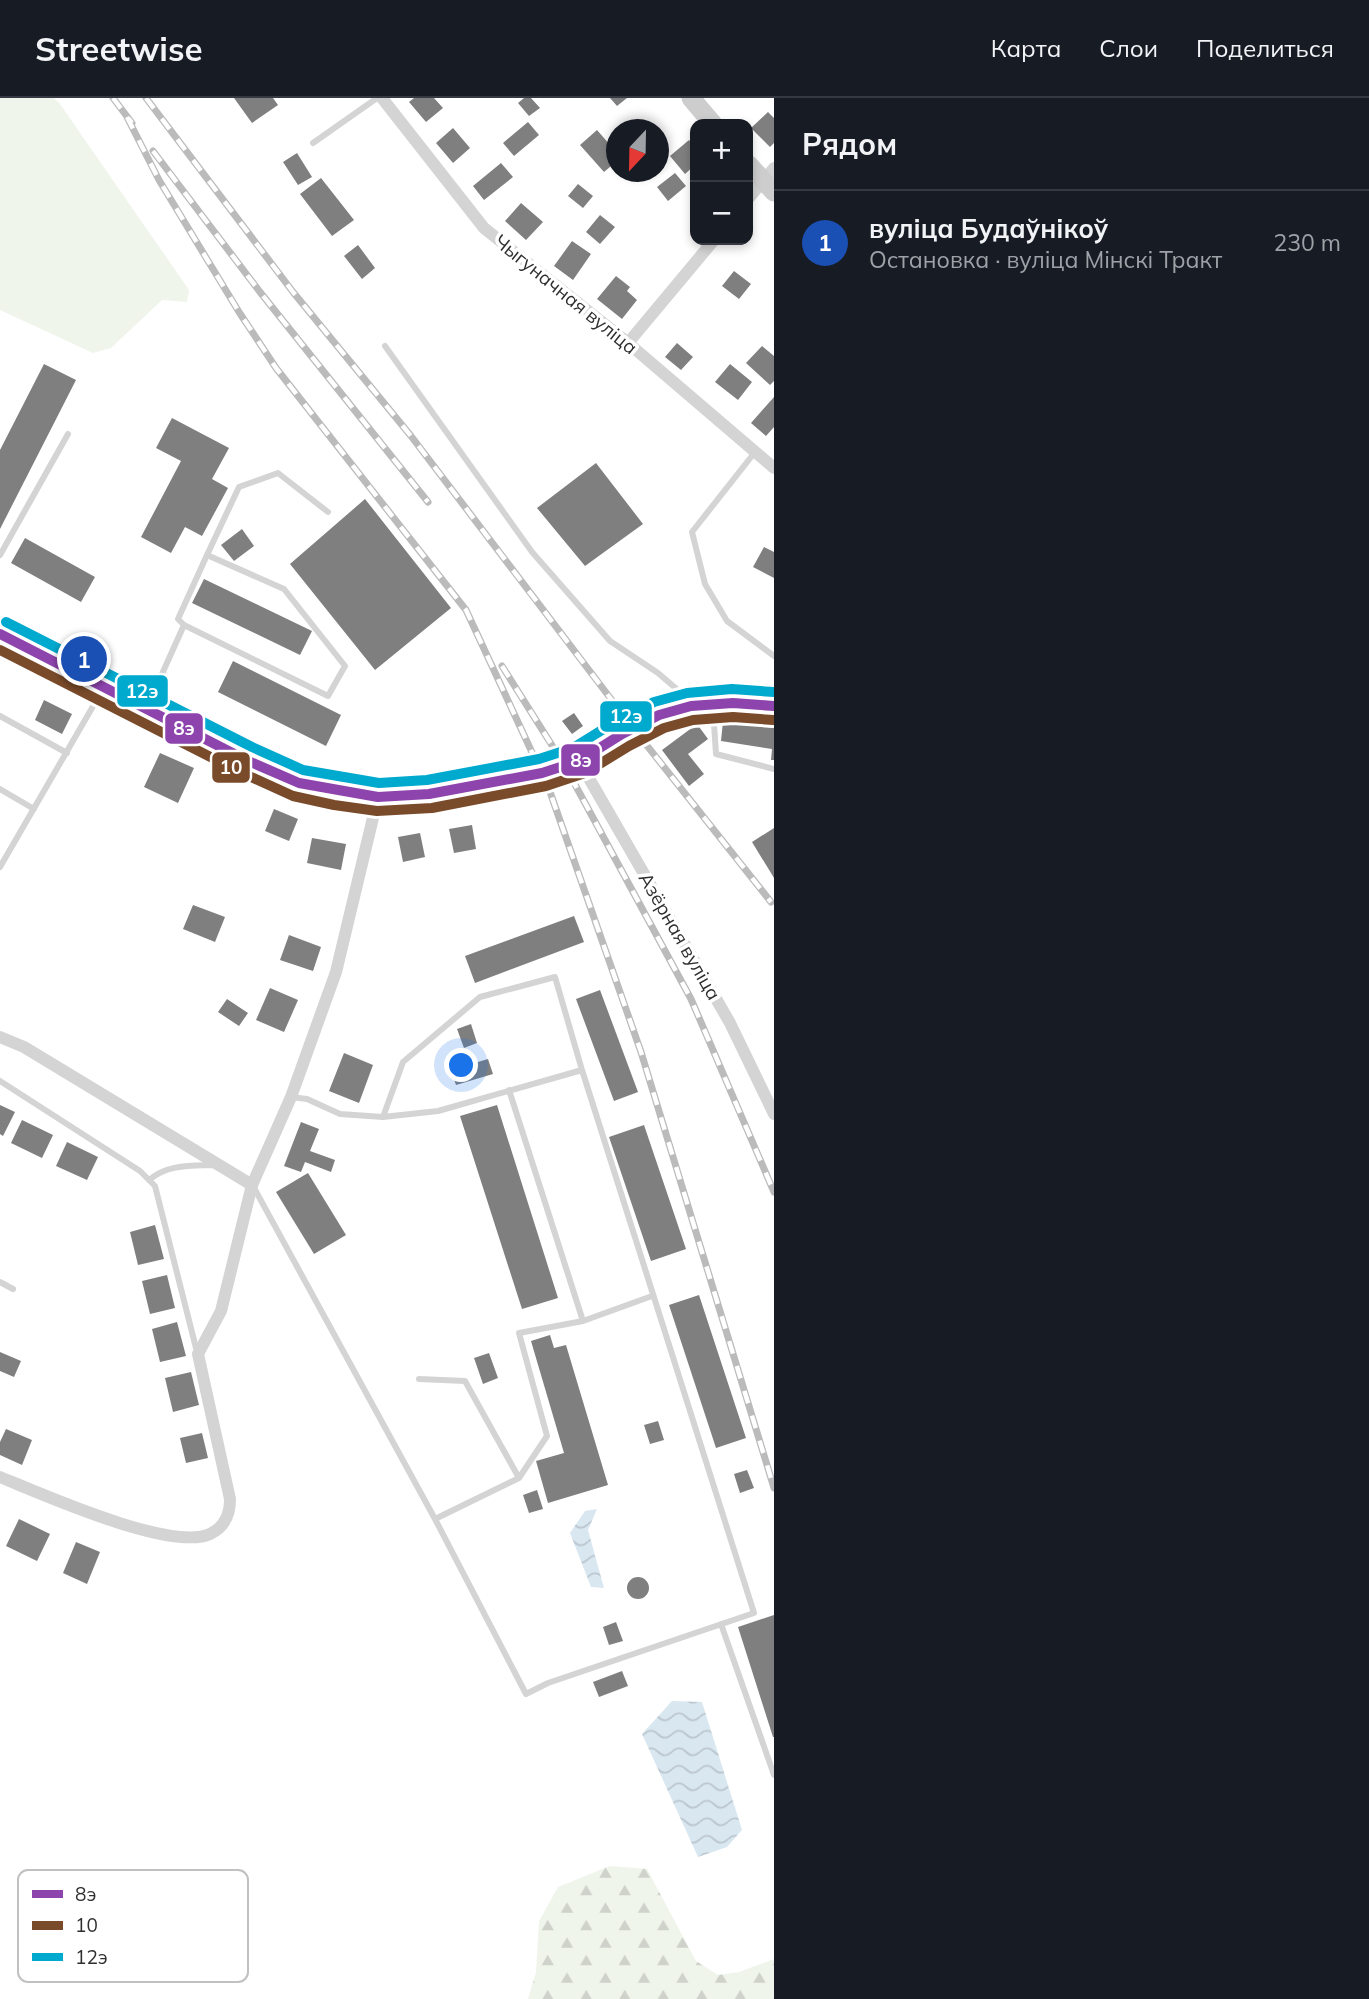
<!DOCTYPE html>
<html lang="ru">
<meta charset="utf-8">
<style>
:root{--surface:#171b24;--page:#20242c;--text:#f1f3f6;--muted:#9ea1a6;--line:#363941;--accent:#2563eb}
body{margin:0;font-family:Mulish,sans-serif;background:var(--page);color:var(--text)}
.controls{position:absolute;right:21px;top:21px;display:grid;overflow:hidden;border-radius:14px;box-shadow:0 4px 10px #0003}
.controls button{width:63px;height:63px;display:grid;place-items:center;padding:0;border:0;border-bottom:2px solid var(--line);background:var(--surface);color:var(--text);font:35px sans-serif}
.compass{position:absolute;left:606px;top:21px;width:63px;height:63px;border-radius:50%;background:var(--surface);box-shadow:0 4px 10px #0003;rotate:202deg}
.you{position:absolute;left:462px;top:968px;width:24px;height:24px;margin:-18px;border:5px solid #fff;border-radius:50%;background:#1a73e8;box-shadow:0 0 0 10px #1a73e833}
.badge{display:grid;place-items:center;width:46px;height:46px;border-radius:50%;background:var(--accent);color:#fff;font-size:23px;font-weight:700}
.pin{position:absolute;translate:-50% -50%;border:4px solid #fff;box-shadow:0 2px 7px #0006}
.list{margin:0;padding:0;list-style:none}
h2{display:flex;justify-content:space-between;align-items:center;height:91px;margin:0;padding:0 28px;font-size:30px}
h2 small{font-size:23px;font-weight:400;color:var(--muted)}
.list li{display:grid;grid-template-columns:46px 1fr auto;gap:21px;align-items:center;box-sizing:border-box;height:105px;padding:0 28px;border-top:2px solid var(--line)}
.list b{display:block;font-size:26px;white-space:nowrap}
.list p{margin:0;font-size:23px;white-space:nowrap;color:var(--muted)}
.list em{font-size:23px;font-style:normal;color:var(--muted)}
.map{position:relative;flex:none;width:774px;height:1901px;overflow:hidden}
header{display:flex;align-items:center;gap:42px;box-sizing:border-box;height:98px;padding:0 35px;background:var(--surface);border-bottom:2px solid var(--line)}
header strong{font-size:33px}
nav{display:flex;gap:38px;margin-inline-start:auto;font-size:24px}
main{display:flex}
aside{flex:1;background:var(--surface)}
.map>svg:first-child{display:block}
.grass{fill:#f0f5ec}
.forest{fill:url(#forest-firs)}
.water{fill:url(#water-waves)}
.building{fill:#7f7f7f}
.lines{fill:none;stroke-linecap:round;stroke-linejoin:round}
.lane{stroke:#d4d4d4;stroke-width:6}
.street{stroke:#d4d4d4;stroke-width:12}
.secondary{stroke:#cdcdcd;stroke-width:19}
.rail-casing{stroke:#bbb;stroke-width:7}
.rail{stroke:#fff;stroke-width:4.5;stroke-dasharray:13;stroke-linecap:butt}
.bus-1-casing{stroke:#fff;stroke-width:16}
.bus-2-casing{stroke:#fff;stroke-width:16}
.bus-3-casing{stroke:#fff;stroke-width:16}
.bus-1{stroke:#8e44ad;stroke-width:10}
.bus-2{stroke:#7a4b2a;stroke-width:10}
.bus-3{stroke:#00a9ce;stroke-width:10}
.labels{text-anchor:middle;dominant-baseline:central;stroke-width:7;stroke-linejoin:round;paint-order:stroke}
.street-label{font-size:19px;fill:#2f2f2f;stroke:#fff}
.key{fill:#fff;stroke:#c1c1c1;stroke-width:2}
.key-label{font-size:19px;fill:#2f2f2f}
.line-badge{stroke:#fff;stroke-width:2.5}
.badge-label{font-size:19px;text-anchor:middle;font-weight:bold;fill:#fff}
</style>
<header>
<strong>Streetwise</strong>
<nav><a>Карта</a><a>Слои</a><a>Поделиться</a></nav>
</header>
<main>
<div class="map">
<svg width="774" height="1901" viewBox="0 0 774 1901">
<defs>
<pattern id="forest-firs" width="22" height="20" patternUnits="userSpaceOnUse" patternTransform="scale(1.75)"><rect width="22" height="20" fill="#f0f5ec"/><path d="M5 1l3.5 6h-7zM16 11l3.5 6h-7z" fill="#ced2cb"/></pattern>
<pattern id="water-waves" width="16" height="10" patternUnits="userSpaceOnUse" patternTransform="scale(1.75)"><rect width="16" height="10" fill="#d9e7f1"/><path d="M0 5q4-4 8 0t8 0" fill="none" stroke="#bbc6cf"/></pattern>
</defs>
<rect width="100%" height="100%" fill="#fff"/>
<path class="grass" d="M 0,0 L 54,0 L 60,6 L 189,192 L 187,204 L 162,202 L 111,250 L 93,255 L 0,212 Z"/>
<path class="forest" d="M 610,1768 L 647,1771 L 696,1863 L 718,1877 L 739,1874 L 774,1861 L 774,1901 L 528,1901 L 536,1874 L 539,1823 L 558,1789 Z"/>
<path class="water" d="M 597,1411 L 588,1432 L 604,1490 L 591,1489 L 570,1435 L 585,1413 Z
M 672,1603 L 702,1604 L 742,1732 L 727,1749 L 698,1759 L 642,1636 Z"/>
<path class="building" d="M 234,0 L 273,0 L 278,7 L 252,25 Z
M 414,0 L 434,0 L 443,10 L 426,24 L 409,4 Z
M 524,0 L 531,0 L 540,10 L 529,18 L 518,5 Z
M 610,0 L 627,0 L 617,8 Z
M 768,14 L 774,20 L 774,45 L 770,49 L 751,30 Z
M 528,24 L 539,37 L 514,58 L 503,45 Z
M 453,30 L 470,50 L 453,65 L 436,45 Z
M 597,32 L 617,55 L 617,63 L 604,74 L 580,47 Z
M 689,42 L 695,49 L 695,67 L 685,76 L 670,58 Z
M 297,55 L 312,79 L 298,87 L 283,64 Z
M 501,65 L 513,79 L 484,102 L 473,88 Z
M 627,74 L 640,74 L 632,80 Z
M 675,75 L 686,88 L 668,103 L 657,89 Z
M 321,80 L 354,122 L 332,138 L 300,96 Z
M 578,86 L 593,98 L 583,110 L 568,98 Z
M 521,105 L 543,124 L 526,142 L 505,123 Z
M 600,117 L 615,129 L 600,146 L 586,134 Z
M 572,143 L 591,156 L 573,182 L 554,168 Z
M 358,147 L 375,170 L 362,181 L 344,158 Z
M 734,173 L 751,186 L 739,201 L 722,188 Z
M 616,178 L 630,189 L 627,193 L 637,202 L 622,221 L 597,201 Z
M 677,245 L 693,259 L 681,272 L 665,259 Z
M 762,248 L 774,258 L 774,283 L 770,287 L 746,265 Z
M 44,266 L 76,282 L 0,431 L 0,352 Z
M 730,266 L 752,284 L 738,302 L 715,284 Z
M 774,299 L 774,329 L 766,338 L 751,325 Z
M 172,320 L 229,350 L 212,381 L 228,390 L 202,438 L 185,429 L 171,455 L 141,439 L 181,363 L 156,350 Z
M 596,365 L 643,426 L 585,468 L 537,410 Z
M 365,401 L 451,510 L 375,572 L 290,466 Z
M 242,431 L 254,448 L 234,463 L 221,447 Z
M 25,440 L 95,479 L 81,504 L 11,465 Z
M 764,449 L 774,454 L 774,480 L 753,469 Z
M 204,481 L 312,533 L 300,557 L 192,505 Z
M 233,563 L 341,617 L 326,648 L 218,594 Z
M 44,602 L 72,616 L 62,636 L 35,622 Z
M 574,615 L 583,628 L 572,636 L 562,623 Z
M 723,623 L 774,630 L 774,662 L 771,662 L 772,651 L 721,643 Z
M 697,626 L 708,641 L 688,656 L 704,676 L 689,688 L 662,652 Z
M 160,655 L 194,670 L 178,705 L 144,689 Z
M 274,711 L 298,721 L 289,743 L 265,733 Z
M 472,727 L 476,751 L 454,755 L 449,731 Z
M 774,730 L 774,780 L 752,744 Z
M 420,735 L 425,759 L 403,764 L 398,739 Z
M 312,740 L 346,746 L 341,772 L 307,765 Z
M 193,807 L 225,819 L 215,844 L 183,831 Z
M 574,818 L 584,844 L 475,885 L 465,858 Z
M 289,837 L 321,849 L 313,873 L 280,862 Z
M 270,890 L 298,902 L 284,934 L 256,922 Z
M 600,892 L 638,994 L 614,1003 L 576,901 Z
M 227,901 L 248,915 L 239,928 L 218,914 Z
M 471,926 L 477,945 L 464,950 L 457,931 Z
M 344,955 L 373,967 L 359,1005 L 329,993 Z
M 488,961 L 493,976 L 456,987 L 451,972 Z
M 0,1007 L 15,1014 L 3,1038 L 0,1036 Z
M 497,1007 L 558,1200 L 522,1211 L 460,1018 Z
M 22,1022 L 53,1037 L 42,1060 L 11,1045 Z
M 301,1024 L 319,1031 L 310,1053 L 335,1062 L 331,1074 L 305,1064 L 301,1074 L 284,1068 Z
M 644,1027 L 686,1151 L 651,1163 L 609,1039 Z
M 67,1044 L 98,1059 L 87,1082 L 56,1068 Z
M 308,1075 L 346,1137 L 314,1156 L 276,1094 Z
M 155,1127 L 164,1161 L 138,1167 L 130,1134 Z
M 167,1177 L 175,1210 L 150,1216 L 142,1183 Z
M 699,1197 L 746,1340 L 716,1350 L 669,1207 Z
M 177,1224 L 186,1258 L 160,1264 L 152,1231 Z
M 550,1237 L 554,1250 L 566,1247 L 608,1387 L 548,1405 L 536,1363 L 564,1355 L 531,1243 Z
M 0,1254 L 21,1263 L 14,1279 L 0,1273 Z
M 489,1255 L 498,1280 L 483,1286 L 474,1260 Z
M 191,1274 L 199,1307 L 173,1314 L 165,1280 Z
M 658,1323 L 664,1342 L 650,1346 L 644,1327 Z
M 6,1331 L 32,1342 L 22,1367 L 0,1357 L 0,1344 Z
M 202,1335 L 208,1360 L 186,1365 L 180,1340 Z
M 747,1372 L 754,1390 L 740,1395 L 734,1376 Z
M 537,1392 L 543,1411 L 529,1415 L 523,1397 Z
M 19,1421 L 50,1436 L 37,1463 L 6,1448 Z
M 76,1444 L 100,1454 L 87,1486 L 63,1475 Z
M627 1490a11 11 0 1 1 22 0a11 11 0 1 1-22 0Z
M 774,1517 L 774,1639 L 773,1639 L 738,1529 Z
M 616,1524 L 623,1543 L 609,1547 L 603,1529 Z
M 622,1573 L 628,1588 L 599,1599 L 593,1584 Z"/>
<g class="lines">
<path class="lane" d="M 313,45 L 377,0
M 385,248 L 532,454 L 610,543 L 658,575 L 679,593 L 687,604
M 755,354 L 692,434 L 705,486 L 727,523 L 774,558
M 0,457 L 68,336
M 207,457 L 239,389 L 278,375 L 328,414
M 144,608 L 162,576 L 184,527 L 328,598 L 345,568 L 284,491 L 207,457 L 178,521 L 184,527
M 713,611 L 716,656 L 774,671
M 0,618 L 67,655
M 0,691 L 34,711
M 0,769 L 103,591
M 0,983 L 140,1073 L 155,1088 L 197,1254
M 509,992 L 583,1223 L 652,1198
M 383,1019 L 403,964 L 480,899 L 555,879 L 582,972
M 149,1082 C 168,1066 191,1068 215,1067
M 253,1088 L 435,1421 L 526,1596 L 548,1585 L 754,1515 L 582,972 L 438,1013 L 383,1019 L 340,1016 L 307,1001 L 291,999
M 0,1184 L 13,1191
M 419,1281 L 465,1283 L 519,1380
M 435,1421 L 519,1380 L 547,1338 L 519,1235 L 583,1223
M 721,1526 L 774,1677"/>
<path class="street" d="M 382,0 L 484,130 L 628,245 L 774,370
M 748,101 L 774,70
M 628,245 L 714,142
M 579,663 L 730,925 L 774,1016
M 0,939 L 24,949 L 252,1087
M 0,1379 C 42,1396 171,1454 210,1436 C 225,1429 230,1415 230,1401 L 198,1256 L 221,1213 L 252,1087 L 291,999 L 336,874 L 378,699"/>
<path class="secondary" d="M 691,0 L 713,26
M 748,66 L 774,94
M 0,536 L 246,662 L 299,685 L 337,693 L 378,699 L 429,696 L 542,675 L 579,663 L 622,636 L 659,617 L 691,608 L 733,605 L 774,608"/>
<g class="rail-casing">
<path id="rail" d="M 113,0 L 132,25
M 146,0 L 293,194 L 411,338 L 633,630 L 771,804
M 127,19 L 159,82 L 239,214 L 276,270 L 466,512 L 549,691 L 641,954 L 774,1390
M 153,53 L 260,194 L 428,404
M 502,568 L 565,668 L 691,901 L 774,1094"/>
</g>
<use href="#rail" class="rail"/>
<g class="bus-1-casing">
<path id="bus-1" d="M 0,536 L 246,662 L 299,685 L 378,699 L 429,696 L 542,675 L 579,663 L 622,636 L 659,617 L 691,608 L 733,605 L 774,608"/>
</g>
<g class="bus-2-casing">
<path id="bus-2" d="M 0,552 L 240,674 L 293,698 L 334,707 L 377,713 L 432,710 L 546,688 L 585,675 L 629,648 L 664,630 L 693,622 L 733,619 L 773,622"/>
</g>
<g class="bus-3-casing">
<path id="bus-3" d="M 6,524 L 252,649 L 303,672 L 379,685 L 427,682 L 539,661 L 573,650 L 615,624 L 654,604 L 687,595 L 732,591 L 774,594"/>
</g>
<use href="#bus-1" class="bus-1"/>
<use href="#bus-2" class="bus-2"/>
<use href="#bus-3" class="bus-3"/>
</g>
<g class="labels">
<g class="street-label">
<text transform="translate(566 196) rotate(39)">Чыгуначная вуліца</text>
<text transform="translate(680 838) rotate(60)">Азёрная вуліца</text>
</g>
</g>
<rect x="18" y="1772" width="230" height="112" rx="10" class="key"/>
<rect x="32" y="1792" width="31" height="8" fill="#8e44ad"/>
<rect x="32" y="1823" width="31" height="9" fill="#7a4b2a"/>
<rect x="32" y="1855" width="31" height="8" fill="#00a9ce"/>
<g class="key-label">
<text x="75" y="1803">8э</text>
<text x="75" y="1834">10</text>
<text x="75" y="1866">12э</text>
</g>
<g class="line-badge">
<rect x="116" y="576" width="53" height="34" rx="7" fill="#00a9ce"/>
<rect x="599" y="602" width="54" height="33" rx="7" fill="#00a9ce"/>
<rect x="164" y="614" width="40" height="33" rx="7" fill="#8e44ad"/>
<rect x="560" y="645" width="41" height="34" rx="7" fill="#8e44ad"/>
<rect x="211" y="653" width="40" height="33" rx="7" fill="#7a4b2a"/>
</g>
<g class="badge-label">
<text x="142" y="600">12э</text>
<text x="626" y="625">12э</text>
<text x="184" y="637">8э</text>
<text x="581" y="669">8э</text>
<text x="231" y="676">10</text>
</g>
</svg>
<div class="controls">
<button>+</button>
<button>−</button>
</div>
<svg class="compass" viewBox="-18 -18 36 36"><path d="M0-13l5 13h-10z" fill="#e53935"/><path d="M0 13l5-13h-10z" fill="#9ea1a6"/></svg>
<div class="you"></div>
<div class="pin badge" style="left:84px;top:561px;background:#1a4fb4">1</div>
</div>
<aside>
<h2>Рядом<small></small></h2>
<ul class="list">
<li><span class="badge" style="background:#1a4fb4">1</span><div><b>вуліца Будаўнікоў</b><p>Остановка · вуліца Мінскі Тракт</p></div><em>230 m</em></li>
</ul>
</aside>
</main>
